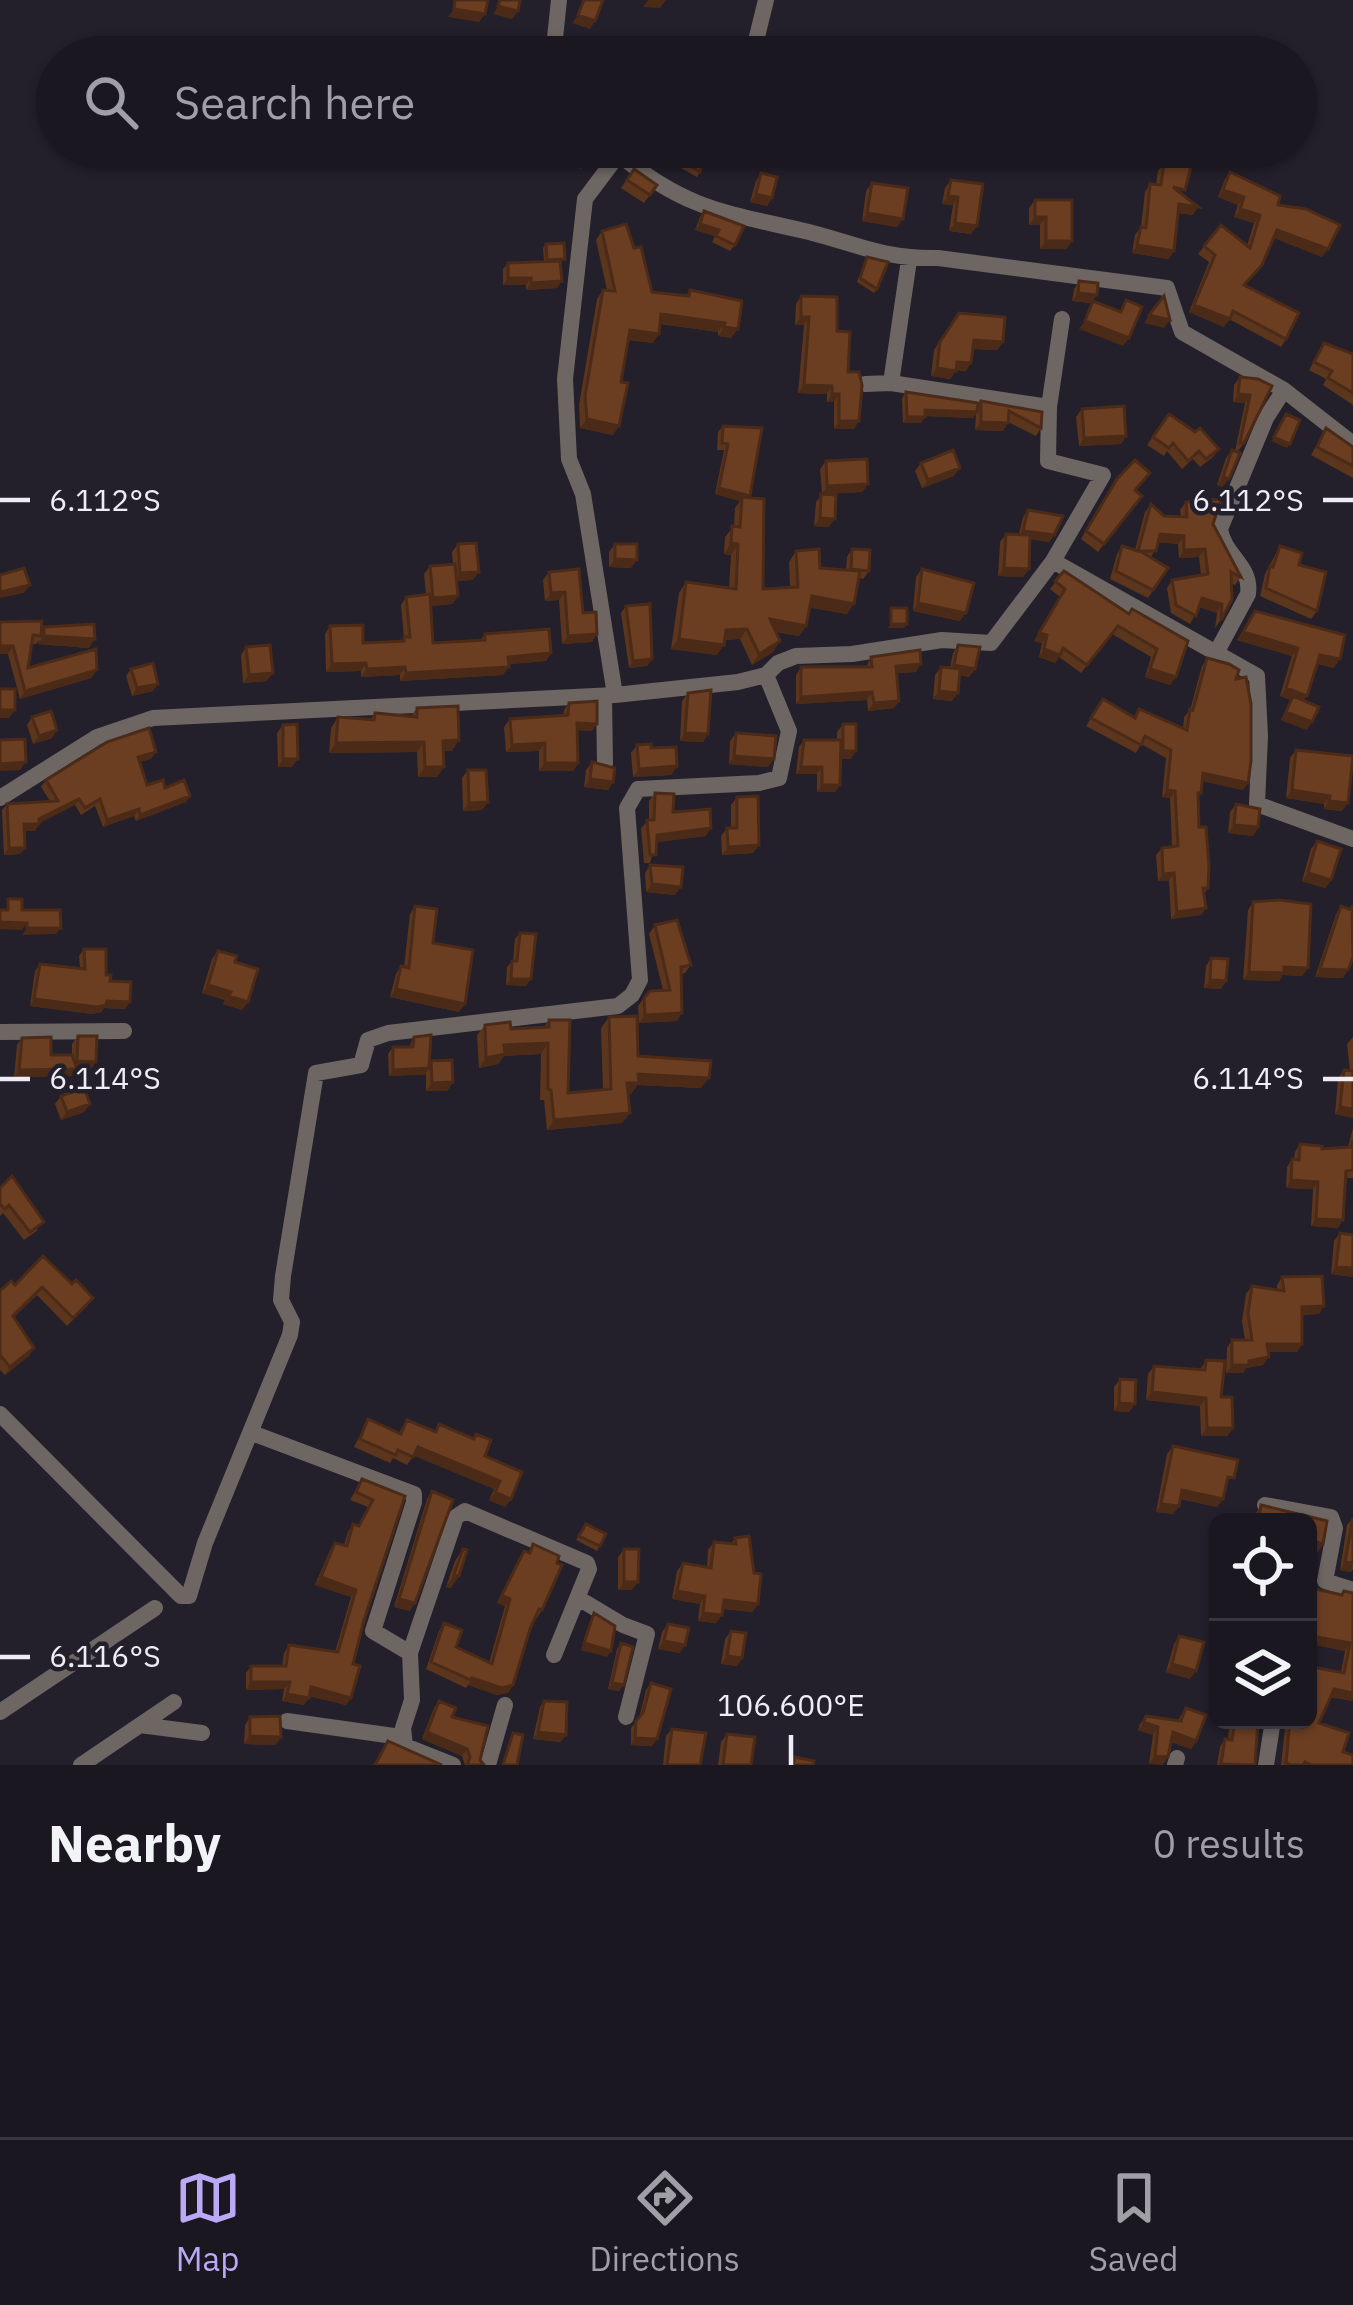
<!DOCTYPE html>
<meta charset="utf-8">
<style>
:root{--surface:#1a1720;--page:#27242d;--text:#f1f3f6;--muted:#9f9fa5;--line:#38363e;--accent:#baaaf6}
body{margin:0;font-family:"IBM Plex Sans",sans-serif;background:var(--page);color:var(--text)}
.controls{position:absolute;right:36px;bottom:36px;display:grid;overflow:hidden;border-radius:18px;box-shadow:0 3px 9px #0004}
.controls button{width:108px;height:108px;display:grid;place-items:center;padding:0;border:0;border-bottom:3px solid var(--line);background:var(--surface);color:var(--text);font:60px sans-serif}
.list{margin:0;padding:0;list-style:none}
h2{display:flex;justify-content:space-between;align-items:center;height:156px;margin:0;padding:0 48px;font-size:51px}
h2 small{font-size:39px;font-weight:400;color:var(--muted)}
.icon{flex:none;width:66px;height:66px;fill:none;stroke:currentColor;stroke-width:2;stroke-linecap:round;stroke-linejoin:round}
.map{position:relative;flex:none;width:1353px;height:1765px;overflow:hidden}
.search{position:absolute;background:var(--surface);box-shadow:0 3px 9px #0004;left:36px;right:36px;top:36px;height:132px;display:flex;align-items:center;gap:30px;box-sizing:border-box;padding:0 42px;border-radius:66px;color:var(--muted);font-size:45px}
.sheet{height:372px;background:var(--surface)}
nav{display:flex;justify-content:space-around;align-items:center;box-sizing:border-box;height:168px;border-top:3px solid var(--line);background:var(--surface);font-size:33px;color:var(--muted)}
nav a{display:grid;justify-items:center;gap:6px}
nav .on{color:var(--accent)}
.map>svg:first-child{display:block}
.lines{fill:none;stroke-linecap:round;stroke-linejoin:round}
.street{stroke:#6d6663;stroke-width:16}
.wall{fill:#5c351d;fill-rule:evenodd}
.shaded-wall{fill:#4b2b18}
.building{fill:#6b3e22;stroke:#4b2b18;stroke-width:3;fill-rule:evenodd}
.ticks{fill:none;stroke:#eeecf4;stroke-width:4.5}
.ticks-label{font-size:30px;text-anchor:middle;fill:#eeecf4;stroke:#231f2b;stroke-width:9;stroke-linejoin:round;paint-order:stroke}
</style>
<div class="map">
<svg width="1353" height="1765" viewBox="0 0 1353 1765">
<rect width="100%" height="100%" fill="#231f2b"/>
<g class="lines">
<path class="street" d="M 553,57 L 559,0
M 752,57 L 766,0
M 620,155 C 687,211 729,213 809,232 C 859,245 885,259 938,258 L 1167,288 L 1182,332 L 1284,390
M 891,383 L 909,260
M 1049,407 L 1062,319
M 1053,561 L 1257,676 L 1260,736 L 1257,804 L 1353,839
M 1215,655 L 1248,594 C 1252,565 1224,556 1220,529 L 1266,418 L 1284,390 L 1353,444
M 615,695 L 583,494 L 569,459 L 565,379 L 585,199 L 624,147
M 604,696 L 605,764
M 0,798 L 97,737 L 153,718 L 615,695 L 738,682 L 766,675 L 778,663 L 796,656 L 852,654 L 942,640 L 991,643 L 1053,561 L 1103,475 L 1048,461 L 1049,407 L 891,383 L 865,384
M 0,1032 L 124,1031
M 0,1414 L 181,1596 L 189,1596 L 205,1543 L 290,1335 L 292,1322 L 281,1300 L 283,1276 L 316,1073 L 361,1065 L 368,1040 L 388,1033 L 618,1006 L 632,995 L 640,980 L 627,808 L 638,789 L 759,783 L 779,778 L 789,731 L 766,675
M 252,1433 L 414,1494 L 414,1502 L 373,1631 L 410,1653 L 412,1700 L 403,1728 L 405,1746 L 453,1765
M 1265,1505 L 1331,1517 L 1335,1528 L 1325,1581 L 1353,1590
M 578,1598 L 623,1625 L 647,1634 L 626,1717
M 410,1653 L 456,1517 L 465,1511 L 587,1563 L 589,1569 L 554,1655
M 0,1712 L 155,1608
M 287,1721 L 401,1737
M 140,1725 L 202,1733
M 81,1765 L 174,1702
M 488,1765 L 505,1705
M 1175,1765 L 1177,1758
M 1266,1765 L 1273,1720"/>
</g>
<path class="wall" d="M 560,147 L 595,147 L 581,169 L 556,153 Z
M 639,147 L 707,147 L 700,172 L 697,177 L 681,168 L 682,161 Z
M 1164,163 L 1193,215 L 1178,213 L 1174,251 L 1168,259 L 1132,253 L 1135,235 L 1141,227 L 1145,192 L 1150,184 L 1156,184 L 1158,171 Z
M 634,169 L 657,185 L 644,203 L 621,188 Z
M 1230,172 L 1278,205 L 1322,257 L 1274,238 L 1262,265 L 1245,285 L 1286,339 L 1281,347 L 1229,319 L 1224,327 L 1189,312 L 1209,262 L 1198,254 L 1221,225 L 1247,246 L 1254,223 L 1234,217 L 1238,205 L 1218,197 L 1225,179 Z
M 761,173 L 772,198 L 767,206 L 750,202 L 756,181 Z
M 951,180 L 971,234 L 949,231 L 953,205 L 942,204 L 945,188 Z
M 872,183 L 897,227 L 862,221 L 866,191 Z
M 1035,200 L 1072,241 L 1066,249 L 1040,249 L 1040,225 L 1029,225 L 1029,208 Z
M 704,211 L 735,245 L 730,251 L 712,242 L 715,236 L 695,230 L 700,217 Z
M 602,231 L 634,248 L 652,292 L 686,296 L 690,290 L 742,301 L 731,338 L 718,336 L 718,332 L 660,324 L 653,343 L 628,340 L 613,435 L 580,428 L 579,405 L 597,299 L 603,290 L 607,290 L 596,240 Z
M 546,244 L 562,263 L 557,288 L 526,290 L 526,285 L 503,285 L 503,269 L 508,263 L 544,261 L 543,248 Z
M 867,257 L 877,289 L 874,293 L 857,282 Z
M 1079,281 L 1097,295 L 1091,303 L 1072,301 L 1074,289 Z
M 801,296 L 837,331 L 848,372 L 854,429 L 834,429 L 834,402 L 827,402 L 827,394 L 798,393 L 804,325 L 795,325 L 796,304 Z
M 959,313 L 1003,342 L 997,350 L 973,349 L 966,371 L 956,370 L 950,379 L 931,376 L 934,350 Z
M 1324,343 L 1353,354 L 1353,405 L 1323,385 L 1326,379 L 1309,370 Z
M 1240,377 L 1258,379 L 1244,443 L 1238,451 L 1235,451 L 1245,403 L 1233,402 L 1234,385 Z
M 906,392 L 978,406 L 981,401 L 1042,412 L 1041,428 L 1036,436 L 1008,422 L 1003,431 L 975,430 L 976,414 L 973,418 L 925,416 L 921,423 L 903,423 L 902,398 Z
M 1082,409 L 1126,436 L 1121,444 L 1079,446 L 1076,417 Z
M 1169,414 L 1219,449 L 1213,457 L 1200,467 L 1193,459 L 1182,469 L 1167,451 L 1164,456 L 1147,445 Z
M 723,426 L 749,498 L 763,589 L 790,587 L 789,562 L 796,551 L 820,568 L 846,570 L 847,557 L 852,549 L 869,571 L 863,579 L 859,578 L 847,614 L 810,607 L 806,626 L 799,636 L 776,632 L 773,652 L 752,665 L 740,639 L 725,640 L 717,655 L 671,649 L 679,593 L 686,582 L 729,588 L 731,555 L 724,554 L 725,537 L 734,526 L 735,508 L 740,501 L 715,494 L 724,450 L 717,450 L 718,432 Z
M 1326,428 L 1353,447 L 1353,478 L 1311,455 Z
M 1232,450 L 1223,487 L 1217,485 L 1226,458 Z
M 826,461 L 868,484 L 862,492 L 826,494 L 829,527 L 814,526 L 816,502 L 822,494 L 820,469 Z
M 921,463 L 954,476 L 922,488 L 915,471 Z
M 1111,487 L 1136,491 L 1142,496 L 1098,552 L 1081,539 Z
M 1186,502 L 1213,524 L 1241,577 L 1235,585 L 1231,583 L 1221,620 L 1215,628 L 1217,613 L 1199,607 L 1190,624 L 1171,613 L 1167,588 L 1172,580 L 1201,575 L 1199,557 L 1179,558 L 1178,544 L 1158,542 L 1151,558 L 1168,568 L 1148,598 L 1110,579 L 1117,554 L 1122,546 L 1135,550 L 1145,512 L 1151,504 L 1164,516 L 1181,517 L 1180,510 Z
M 1028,510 L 1054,535 L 1049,542 L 1030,539 L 1029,569 L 1023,577 L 998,576 L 1000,542 L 1006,534 L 1019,534 L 1023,517 Z
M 458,544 L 473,580 L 456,581 L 458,596 L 452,604 L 431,606 L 433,643 L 480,641 L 485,634 L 551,653 L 546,661 L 509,664 L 503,675 L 400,681 L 400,675 L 361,677 L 361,671 L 326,672 L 325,634 L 330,626 L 363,643 L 401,641 L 404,638 L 401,605 L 406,597 L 426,595 L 424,574 L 430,566 L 453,564 L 452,552 Z
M 615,544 L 631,568 L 609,567 L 609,552 Z
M 1280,546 L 1299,565 L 1317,611 L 1311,619 L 1260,596 L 1265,574 Z
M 922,569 L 960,621 L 913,611 L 916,577 Z
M 1064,571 L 1129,614 L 1188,641 L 1170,685 L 1145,677 L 1151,657 L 1112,634 L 1081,673 L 1059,657 L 1055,663 L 1039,657 L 1042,643 L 1034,641 L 1060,597 L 1050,589 Z
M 549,572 L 583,613 L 592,642 L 562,644 L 559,600 L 545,601 L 543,580 Z
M 626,606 L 652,659 L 647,666 L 629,668 L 621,613 Z
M 1255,611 L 1334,668 L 1318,664 L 1304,700 L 1307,730 L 1281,720 L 1291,700 L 1280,696 L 1292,656 L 1237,640 Z
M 0,622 L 42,631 L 44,627 L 89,648 L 38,644 L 39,640 L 36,644 L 32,644 L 28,668 L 97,670 L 91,678 L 20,699 L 8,654 L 0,654 Z
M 958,645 L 975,669 L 969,677 L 959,675 L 952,701 L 933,699 L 935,675 L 941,667 L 950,668 L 953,653 Z
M 246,647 L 267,681 L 243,683 L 241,655 Z
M 871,657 L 916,672 L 897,673 L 899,701 L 894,708 L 868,711 L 867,700 L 796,704 L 796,675 L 801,667 L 866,667 Z
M 1207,658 L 1236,679 L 1243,790 L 1202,781 L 1198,798 L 1199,827 L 1208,888 L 1204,894 L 1206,908 L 1201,915 L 1171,919 L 1169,881 L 1158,881 L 1156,855 L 1162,848 L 1172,847 L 1170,798 L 1162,797 L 1166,758 L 1141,744 L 1136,753 L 1086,726 L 1103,699 L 1134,717 L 1139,709 L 1183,728 L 1184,717 L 1190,710 L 1202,666 Z
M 131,669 L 153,691 L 132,696 L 126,676 Z
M 688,693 L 708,734 L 703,742 L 680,741 L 682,701 Z
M 569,703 L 592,731 L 577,730 L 578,763 L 573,771 L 539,771 L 539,751 L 506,752 L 504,727 L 510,719 L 563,715 L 564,710 Z
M 417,708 L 452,751 L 443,751 L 444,767 L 437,777 L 418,777 L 417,752 L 329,753 L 331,728 L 338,717 L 370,720 L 375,713 L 411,716 Z
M 32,717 L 52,738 L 33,744 L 27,725 Z
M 843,724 L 851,759 L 840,759 L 840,785 L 835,792 L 817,792 L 817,774 L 796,774 L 799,747 L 804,740 L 837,740 L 837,732 Z
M 283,725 L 292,767 L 278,767 L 277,733 Z
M 736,733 L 768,767 L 729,764 L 730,741 Z
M 637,745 L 651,748 L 677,766 L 671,775 L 633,777 L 631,753 Z
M 1296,750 L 1342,811 L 1324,809 L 1324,804 L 1286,798 L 1290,758 Z
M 151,759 L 139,762 L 147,785 L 165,788 L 190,796 L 186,802 L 136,821 L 134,816 L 103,827 L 95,806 L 81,815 L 75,805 L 39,823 L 35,831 L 24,831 L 25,848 L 20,854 L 4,855 L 2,810 L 7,804 L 50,801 L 41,787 L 46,780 Z
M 592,762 L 613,782 L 608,790 L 584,787 L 586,770 Z
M 468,770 L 488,802 L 482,810 L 463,811 L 462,778 Z
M 655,793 L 673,812 L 706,836 L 656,842 L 650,863 L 644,863 L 641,828 L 649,820 L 649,801 Z
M 737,797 L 759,845 L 753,853 L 722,855 L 721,836 L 727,828 L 731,828 L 731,805 Z
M 1236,804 L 1258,827 L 1253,836 L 1228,833 L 1230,812 Z
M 1317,841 L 1331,880 L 1325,888 L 1302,881 L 1311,849 Z
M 650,865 L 675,895 L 646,892 L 645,873 Z
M 1253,902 L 1308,968 L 1302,976 L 1283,975 L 1279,981 L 1243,980 L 1248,910 Z
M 1353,905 L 1343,978 L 1315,977 L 1336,914 L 1341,906 L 1350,909 Z
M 415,906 L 459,1012 L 390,997 L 396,974 L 401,966 L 404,967 L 410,914 Z
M 655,925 L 691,965 L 685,973 L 681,974 L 677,1021 L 639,1023 L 638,1006 L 644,998 L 663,990 L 649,934 Z
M 520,933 L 526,986 L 506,985 L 507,967 L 513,961 L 515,939 Z
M 84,949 L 110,981 L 130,1002 L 125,1009 L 104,1008 L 101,1012 L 92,1014 L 30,1006 L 35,971 L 40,964 L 80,969 L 79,956 Z
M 218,951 L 235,962 L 248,1002 L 242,1010 L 223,1004 L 225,1000 L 202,993 L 212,959 Z
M 1211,958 L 1226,981 L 1221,989 L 1204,988 L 1206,966 Z
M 609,1017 L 638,1056 L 701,1088 L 637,1085 L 631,1094 L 628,1094 L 630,1113 L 622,1123 L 547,1130 L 544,1100 L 540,1100 L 541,1054 L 504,1056 L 498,1064 L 479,1068 L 477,1035 L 485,1025 L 511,1029 L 544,1027 L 549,1020 L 568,1093 L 603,1090 L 601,1028 Z
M 78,1036 L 96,1062 L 90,1070 L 77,1069 L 72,1076 L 14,1077 L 17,1045 L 22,1038 L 51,1055 L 72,1055 L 72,1044 Z
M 414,1037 L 430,1063 L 453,1082 L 447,1091 L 426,1091 L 426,1074 L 389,1076 L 388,1054 L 393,1047 L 409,1047 Z
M 1353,1037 L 1353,1118 L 1335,1114 L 1338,1078 L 1344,1070 L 1350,1071 L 1347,1044 Z
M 61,1096 L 90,1104 L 84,1112 L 61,1120 L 55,1104 Z
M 1353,1128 L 1353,1178 L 1346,1178 L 1338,1228 L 1311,1226 L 1313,1189 L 1286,1188 L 1287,1167 L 1292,1159 L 1294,1159 L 1295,1152 L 1300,1144 L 1322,1149 L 1348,1147 Z
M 0,1188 L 38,1230 L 24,1240 L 3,1213 L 0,1216 Z
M 1340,1233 L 1353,1235 L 1353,1277 L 1331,1274 L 1334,1241 Z
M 43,1256 L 87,1306 L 67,1326 L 37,1295 L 14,1317 L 29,1356 L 5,1375 L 0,1370 L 0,1291 L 15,1285 Z
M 1282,1277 L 1319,1314 L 1302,1315 L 1302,1344 L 1297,1352 L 1268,1352 L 1263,1365 L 1246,1368 L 1243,1373 L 1226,1373 L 1227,1348 L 1232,1340 L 1245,1340 L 1242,1321 L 1246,1294 L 1252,1286 L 1277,1290 L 1277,1285 Z
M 1206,1360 L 1233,1428 L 1227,1436 L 1201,1436 L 1200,1406 L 1146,1400 L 1148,1374 L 1154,1366 L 1200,1370 Z
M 1120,1379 L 1135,1404 L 1129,1412 L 1114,1411 L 1114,1387 Z
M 368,1419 L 399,1433 L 407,1420 L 434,1432 L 439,1424 L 485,1456 L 511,1499 L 505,1507 L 489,1500 L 494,1489 L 414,1455 L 407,1465 L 393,1458 L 390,1463 L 354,1447 Z
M 1173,1446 L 1228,1486 L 1226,1485 L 1223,1499 L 1217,1507 L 1180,1499 L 1179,1506 L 1173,1514 L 1156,1512 L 1167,1454 Z
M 362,1479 L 405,1496 L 364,1620 L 353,1664 L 351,1698 L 346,1705 L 309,1696 L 304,1705 L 282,1701 L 284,1689 L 246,1690 L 246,1673 L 251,1666 L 282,1666 L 284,1653 L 289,1645 L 335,1652 L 351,1597 L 315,1585 L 330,1550 L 335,1543 L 344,1545 L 348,1532 L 353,1524 L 358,1526 L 368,1507 L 350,1500 Z
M 432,1491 L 410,1611 L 394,1607 L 427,1499 Z
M 1261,1505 L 1327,1521 L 1323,1544 L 1318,1552 L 1308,1549 L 1308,1522 L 1254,1522 L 1256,1513 Z
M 1353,1518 L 1353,1569 L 1351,1572 L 1340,1570 L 1347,1525 Z
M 586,1524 L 606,1534 L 597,1551 L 576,1540 Z
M 735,1538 L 758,1604 L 752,1612 L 723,1609 L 716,1623 L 698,1621 L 700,1604 L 672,1599 L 677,1571 L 683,1563 L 707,1567 L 708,1550 L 714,1542 L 731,1544 Z
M 533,1544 L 542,1610 L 537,1618 L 535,1617 L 530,1629 L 513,1685 L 508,1693 L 497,1695 L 468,1685 L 466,1688 L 426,1669 L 439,1631 L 444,1623 L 456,1647 L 489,1663 L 505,1606 L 497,1603 L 519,1558 L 524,1551 L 528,1552 Z
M 463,1549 L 451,1588 L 446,1587 L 455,1561 Z
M 624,1549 L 632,1590 L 618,1590 L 618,1557 Z
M 1315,1589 L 1341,1595 L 1353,1593 L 1353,1701 L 1330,1697 L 1319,1723 L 1353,1765 L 1281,1765 L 1285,1728 L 1288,1720 L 1308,1720 L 1308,1606 L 1310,1597 ZM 1316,1645 L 1345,1651 L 1341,1672 L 1312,1667 Z
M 668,1624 L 680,1653 L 658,1649 L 662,1632 Z
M 731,1631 L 742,1658 L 737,1666 L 721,1664 L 725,1639 Z
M 1179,1636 L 1190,1679 L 1166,1672 L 1174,1644 Z
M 621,1643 L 619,1691 L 608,1689 L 617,1649 Z
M 651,1683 L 652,1746 L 631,1745 L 631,1728 L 639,1718 L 646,1690 Z
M 439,1701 L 452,1717 L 484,1765 L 465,1765 L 462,1756 L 422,1739 L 434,1708 Z
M 544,1701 L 561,1742 L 533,1739 L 540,1707 Z
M 1186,1708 L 1196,1741 L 1191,1749 L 1171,1742 L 1149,1764 L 1153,1735 L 1138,1730 L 1140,1724 L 1146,1716 L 1178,1720 Z
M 250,1717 L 276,1745 L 244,1744 L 245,1725 Z
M 1230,1720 L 1258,1720 L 1255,1765 L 1217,1765 L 1220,1747 L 1225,1739 L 1228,1739 Z
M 672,1729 L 700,1765 L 663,1765 L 666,1736 Z
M 727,1734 L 751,1765 L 718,1765 L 721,1742 Z"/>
<path class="shaded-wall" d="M 648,0 L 666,0 L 660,8 L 643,7 Z
M 498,6 L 518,11 L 512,19 L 493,14 Z
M 454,9 L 485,14 L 479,22 L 448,17 Z
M 578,15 L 595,21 L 590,29 L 572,23 Z
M 639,147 L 659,147 L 686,156 L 682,161 Z
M 1223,190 L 1244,197 L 1238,205 L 1218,197 Z
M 756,194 L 772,198 L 767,206 L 750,202 Z
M 948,196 L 958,197 L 953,205 L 942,204 Z
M 1179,204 L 1198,207 L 1193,215 L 1173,212 Z
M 1240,209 L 1260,215 L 1254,223 L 1234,217 Z
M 867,213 L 903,219 L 897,227 L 862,221 Z
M 1035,217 L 1046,217 L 1040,225 L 1029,225 Z
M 955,223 L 977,226 L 971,234 L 949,231 Z
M 700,224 L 719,230 L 715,236 L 695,230 Z
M 1277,230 L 1328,249 L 1322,257 L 1272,237 Z
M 1046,241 L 1072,241 L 1066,249 L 1040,249 Z
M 1137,245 L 1174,251 L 1168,259 L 1132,253 Z
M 508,278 L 531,278 L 526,285 L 503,285 Z
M 562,281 L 557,288 L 526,290 L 531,283 Z
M 1078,293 L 1097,295 L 1091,303 L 1072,301 Z
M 1194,305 L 1230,319 L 1224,327 L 1189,312 Z
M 661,314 L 725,323 L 718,332 L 655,323 Z
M 1149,315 L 1170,320 L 1164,328 L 1144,323 Z
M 801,317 L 809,317 L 804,325 L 795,325 Z
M 1085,321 L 1129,338 L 1123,346 L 1079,329 Z
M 724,327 L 738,329 L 731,338 L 718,336 Z
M 630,330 L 659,334 L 653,343 L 624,339 Z
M 974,340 L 1003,342 L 997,350 L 968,349 Z
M 957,362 L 971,363 L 966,371 L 951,370 Z
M 937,368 L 956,371 L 950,379 L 931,376 Z
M 804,385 L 832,386 L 827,394 L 798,393 Z
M 832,394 L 839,394 L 834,402 L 827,402 Z
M 1238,394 L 1250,395 L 1245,403 L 1233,402 Z
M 925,410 L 977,412 L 973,418 L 921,416 Z
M 907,417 L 925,417 L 921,423 L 903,423 Z
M 587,419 L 619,426 L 613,435 L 580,428 Z
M 839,421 L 859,421 L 854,429 L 834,429 Z
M 981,422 L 1008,423 L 1003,431 L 975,430 Z
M 1126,436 L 1121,444 L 1079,446 L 1084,438 Z
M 1274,437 L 1290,444 L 1287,448 L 1271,441 Z
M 960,468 L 954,476 L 922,488 L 928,480 Z
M 1223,477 L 1229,479 L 1223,487 L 1217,485 Z
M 868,484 L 862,492 L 822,494 L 827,486 Z
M 719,488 L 750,496 L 746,502 L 742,497 L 740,501 L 715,494 Z
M 820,518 L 835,519 L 829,527 L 814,526 Z
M 1023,531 L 1054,535 L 1049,542 L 1019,537 Z
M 1160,534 L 1184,536 L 1178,544 L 1155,542 Z
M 731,543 L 738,544 L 731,555 L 724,554 Z
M 1205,549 L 1199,557 L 1179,558 L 1184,550 Z
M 615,559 L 637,560 L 631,568 L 609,567 Z
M 1004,568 L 1029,569 L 1023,577 L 998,576 Z
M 479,572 L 473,580 L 455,581 L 460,573 Z
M 30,585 L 24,593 L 0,598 L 0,592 Z
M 565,592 L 559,600 L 545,601 L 551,593 Z
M 458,596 L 452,604 L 427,607 L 433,598 Z
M 812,596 L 854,604 L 847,614 L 805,607 Z
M 1202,598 L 1222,604 L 1217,613 L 1196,606 Z
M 918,603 L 966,613 L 960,621 L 913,611 Z
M 770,619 L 806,626 L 799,636 L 763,629 Z
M 891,624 L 907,624 L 904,628 L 888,628 Z
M 747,629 L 740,639 L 719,640 L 726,630 Z
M 1243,632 L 1298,648 L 1292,656 L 1237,640 Z
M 1039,633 L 1047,635 L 1042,643 L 1034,641 Z
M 597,634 L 592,642 L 562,644 L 568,636 Z
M 44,636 L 95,639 L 89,648 L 38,644 Z
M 679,639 L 724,645 L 717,655 L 671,649 Z
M 780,641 L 773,652 L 752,665 L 759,654 Z
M 0,646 L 13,646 L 8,654 L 0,654 Z
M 1044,649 L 1060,655 L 1055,663 L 1039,657 Z
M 551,653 L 546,661 L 503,665 L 508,657 Z
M 1320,655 L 1340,659 L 1334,668 L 1315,663 Z
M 652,659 L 647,666 L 629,668 L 633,661 Z
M 366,663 L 361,671 L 326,672 L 332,664 Z
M 921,664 L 916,672 L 891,674 L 896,666 Z
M 954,665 L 975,669 L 969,677 L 949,673 Z
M 405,667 L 400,675 L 361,677 L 367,669 Z
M 509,667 L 503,675 L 400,681 L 406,673 Z
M 1150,669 L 1176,677 L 1170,685 L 1145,677 Z
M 97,670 L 91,678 L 20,699 L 25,691 Z
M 273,673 L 267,681 L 243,683 L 249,675 Z
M 158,684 L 153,691 L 132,696 L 137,688 Z
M 1286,688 L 1307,696 L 1301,704 L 1280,696 Z
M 939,691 L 958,693 L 952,701 L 933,699 Z
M 872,692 L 867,700 L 796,704 L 801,697 Z
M 899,701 L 894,708 L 868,711 L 874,703 Z
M 0,710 L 15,710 L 9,718 L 0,718 Z
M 1286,712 L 1312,722 L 1307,730 L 1281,720 Z
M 577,723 L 597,724 L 592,731 L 572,730 Z
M 57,730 L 52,738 L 33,744 L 39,736 Z
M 685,733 L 708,734 L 703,742 L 680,741 Z
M 459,740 L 452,751 L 436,751 L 443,741 Z
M 424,742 L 417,752 L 329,753 L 336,743 Z
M 545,743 L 539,751 L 506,752 L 512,745 Z
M 843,751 L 856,751 L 851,759 L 837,759 Z
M 156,752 L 151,759 L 133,764 L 138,757 Z
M 734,756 L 774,759 L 768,767 L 729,764 Z
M 283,759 L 298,759 L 292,767 L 278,767 Z
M 26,762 L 20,770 L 0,771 L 0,764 Z
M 545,763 L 578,763 L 573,771 L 539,771 Z
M 677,766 L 671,775 L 633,777 L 639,769 Z
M 425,767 L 444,767 L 437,777 L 418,777 Z
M 801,767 L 822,767 L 817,774 L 796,774 Z
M 1203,773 L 1248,783 L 1243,790 L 1198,780 Z
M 590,779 L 613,782 L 608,790 L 584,787 Z
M 822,785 L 840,785 L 835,792 L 817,792 Z
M 1167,790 L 1175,791 L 1170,798 L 1162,797 Z
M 1292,790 L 1330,796 L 1324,804 L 1286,798 Z
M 190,796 L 186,802 L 136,821 L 140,815 Z
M 79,799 L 75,805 L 38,824 L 35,831 L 19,831 L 24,824 L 39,819 Z
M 1329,801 L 1348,803 L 1342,811 L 1324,809 Z
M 488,802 L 482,810 L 463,811 L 469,803 Z
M 139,809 L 134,816 L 103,827 L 107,820 Z
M 1234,825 L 1258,827 L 1253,836 L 1228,833 Z
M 711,828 L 706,836 L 651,843 L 657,835 Z
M 759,845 L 753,853 L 722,855 L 728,847 Z
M 9,848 L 25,848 L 20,854 L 4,855 Z
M 1174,873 L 1169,881 L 1158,881 L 1163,874 Z
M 1308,873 L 1331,880 L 1325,888 L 1302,881 Z
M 652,884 L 681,887 L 675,895 L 646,892 Z
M 1206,908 L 1201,915 L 1171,919 L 1177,912 Z
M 0,922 L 27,923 L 22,930 L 0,929 Z
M 27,928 L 61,928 L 56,934 L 22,935 Z
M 1284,967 L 1308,968 L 1302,976 L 1283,975 L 1279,981 L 1243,980 L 1249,972 Z
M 1320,969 L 1348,970 L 1343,978 L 1315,977 Z
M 511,979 L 531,979 L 526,986 L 506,985 Z
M 1210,980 L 1226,981 L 1221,989 L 1204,988 Z
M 208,985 L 231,992 L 225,1000 L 202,993 Z
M 396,989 L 465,1004 L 459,1012 L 390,997 Z
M 229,996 L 248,1002 L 242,1010 L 223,1004 Z
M 34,999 L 107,1001 L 130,1002 L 125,1009 L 104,1008 L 101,1012 L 92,1014 L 30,1006 Z
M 682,1013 L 677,1021 L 639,1023 L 645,1015 Z
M 548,1043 L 541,1054 L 504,1056 L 498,1064 L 479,1068 L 486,1058 L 504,1045 Z
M 77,1061 L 96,1062 L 90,1070 L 77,1069 L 72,1076 L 14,1077 L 19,1070 L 72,1069 Z
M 429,1068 L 425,1075 L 389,1076 L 393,1070 Z
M 638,1074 L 709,1078 L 701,1088 L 637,1085 L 631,1094 L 620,1094 L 627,1083 Z
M 453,1082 L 447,1091 L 426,1091 L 432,1083 Z
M 90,1104 L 84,1112 L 61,1120 L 67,1112 Z
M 1340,1107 L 1353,1109 L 1353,1118 L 1335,1114 Z
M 630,1113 L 622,1123 L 547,1130 L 554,1120 Z
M 1291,1180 L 1318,1182 L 1313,1189 L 1286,1188 Z
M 1316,1219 L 1343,1220 L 1338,1228 L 1311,1226 Z
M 1336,1267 L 1353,1268 L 1353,1277 L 1331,1274 Z
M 1324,1306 L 1319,1314 L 1296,1315 L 1302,1307 Z
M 1267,1344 L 1302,1344 L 1297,1352 L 1261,1352 Z
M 34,1348 L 29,1356 L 5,1375 L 10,1367 Z
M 1269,1357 L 1263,1365 L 1246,1368 L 1243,1373 L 1226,1373 L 1232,1365 Z
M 1152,1392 L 1206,1398 L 1200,1406 L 1146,1400 Z
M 1119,1403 L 1135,1404 L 1129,1412 L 1114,1411 Z
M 1207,1428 L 1233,1428 L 1227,1436 L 1201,1436 Z
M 418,1447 L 500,1481 L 494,1489 L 412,1455 Z
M 1182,1490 L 1223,1499 L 1217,1507 L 1177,1498 Z
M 495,1492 L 511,1499 L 505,1507 L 489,1500 Z
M 1161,1504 L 1179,1506 L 1173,1514 L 1156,1512 Z
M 1313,1541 L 1323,1544 L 1318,1552 L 1308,1549 Z
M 1345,1562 L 1353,1563 L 1351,1572 L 1340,1570 Z
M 454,1575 L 459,1576 L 451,1588 L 446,1587 Z
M 321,1577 L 356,1590 L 351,1597 L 315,1585 Z
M 624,1582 L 638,1582 L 632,1590 L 618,1590 Z
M 677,1591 L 705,1596 L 700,1604 L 672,1599 Z
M 502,1595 L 510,1599 L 505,1606 L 497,1603 Z
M 399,1599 L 415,1603 L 410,1611 L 394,1607 Z
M 724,1600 L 758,1604 L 752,1612 L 718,1608 Z
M 703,1613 L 722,1615 L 716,1623 L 698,1621 Z
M 1317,1637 L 1350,1643 L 1345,1651 L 1312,1644 Z
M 664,1641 L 685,1645 L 680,1653 L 658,1649 Z
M 584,1643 L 611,1651 L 607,1657 L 580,1650 Z
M 727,1656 L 742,1658 L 737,1666 L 721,1664 Z
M 1172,1664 L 1196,1671 L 1190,1679 L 1166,1672 Z
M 472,1678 L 513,1685 L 508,1693 L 497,1695 L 468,1685 Z
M 251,1682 L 290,1682 L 284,1689 L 246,1690 Z
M 612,1683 L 624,1685 L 619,1691 L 608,1689 Z
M 311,1687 L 351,1698 L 346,1705 L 306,1695 Z
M 1334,1689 L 1353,1693 L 1353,1701 L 1328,1696 Z
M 287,1694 L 309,1698 L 304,1705 L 282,1701 Z
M 1144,1722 L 1158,1727 L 1153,1735 L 1138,1730 Z
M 427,1732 L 467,1749 L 462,1756 L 422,1739 Z
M 538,1732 L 566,1735 L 561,1742 L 533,1739 Z
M 1173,1732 L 1196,1741 L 1191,1749 L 1167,1740 Z
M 250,1736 L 281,1737 L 276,1745 L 244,1744 Z
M 635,1738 L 657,1739 L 652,1746 L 631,1745 Z
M 1155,1756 L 1168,1757 L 1163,1765 L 1149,1764 Z"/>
<path class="building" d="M 455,0 L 488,0 L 485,14 L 454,9 Z
M 500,0 L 520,0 L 518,11 L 498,6 Z
M 584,0 L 603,0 L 595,21 L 578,15 Z
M 508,44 L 529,44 L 529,55 L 546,55 L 546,57 L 508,57 Z
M 564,147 L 595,147 L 587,161 Z
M 659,147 L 707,147 L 700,172 L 685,163 L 686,156 Z
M 1164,163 L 1191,167 L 1185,190 L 1173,187 L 1198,207 L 1179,204 L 1174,251 L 1137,245 L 1141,227 L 1146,228 L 1150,184 L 1161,185 Z
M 634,169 L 657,185 L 650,195 L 627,180 Z
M 1230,172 L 1280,196 L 1278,205 L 1306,209 L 1340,225 L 1328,249 L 1277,230 L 1262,265 L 1244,285 L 1299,313 L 1286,339 L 1233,311 L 1230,319 L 1194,305 L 1215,255 L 1204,246 L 1221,225 L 1250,248 L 1260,215 L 1240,209 L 1244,197 L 1223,190 Z
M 761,173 L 777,177 L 772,198 L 756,194 Z
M 951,180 L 983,184 L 977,226 L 955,223 L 958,197 L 948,196 Z
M 872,183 L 908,188 L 903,219 L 867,213 Z
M 1035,200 L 1072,200 L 1072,241 L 1046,241 L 1046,217 L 1035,217 Z
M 704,211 L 744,226 L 735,245 L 716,236 L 719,230 L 700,224 Z
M 626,224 L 634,248 L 641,247 L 652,292 L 689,296 L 690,290 L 742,301 L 738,329 L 724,327 L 725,323 L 661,314 L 659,334 L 630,330 L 621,382 L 628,383 L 619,426 L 587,419 L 585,396 L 603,290 L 615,291 L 602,231 Z
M 564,243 L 565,259 L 547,260 L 546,244 Z
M 867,257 L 888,262 L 877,289 L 860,278 Z
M 560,261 L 562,281 L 531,283 L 531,278 L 508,278 L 508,263 Z
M 1079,281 L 1098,283 L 1097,295 L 1078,293 Z
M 801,296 L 837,297 L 837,331 L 850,332 L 848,372 L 859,372 L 862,385 L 859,421 L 839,421 L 839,394 L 832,394 L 832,386 L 804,385 L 809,317 L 801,317 Z
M 1164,296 L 1170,320 L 1149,315 Z
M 1126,300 L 1142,307 L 1129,338 L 1085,321 L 1093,301 L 1121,312 Z
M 959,313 L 1005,317 L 1003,342 L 974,340 L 971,363 L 957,362 L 956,371 L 937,368 L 940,342 Z
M 1324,343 L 1353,354 L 1353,393 L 1328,378 L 1332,371 L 1314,362 Z
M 1240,377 L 1258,379 L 1272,386 L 1244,443 L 1240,443 L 1250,395 L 1238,394 Z
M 906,392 L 978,403 L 977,412 L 925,410 L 925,417 L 907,417 Z
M 981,401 L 1042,412 L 1041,428 L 1009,411 L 1008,423 L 981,422 Z
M 1124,406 L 1126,436 L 1084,438 L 1082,409 Z
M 1169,414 L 1195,432 L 1200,428 L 1219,449 L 1206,459 L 1199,451 L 1188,461 L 1173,443 L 1169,448 L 1153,437 Z
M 1286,414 L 1300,420 L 1290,444 L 1274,437 Z
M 723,426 L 762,428 L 750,496 L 719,488 L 728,444 L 722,443 Z
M 1326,428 L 1353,447 L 1353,466 L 1317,447 Z
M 953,450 L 960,468 L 928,480 L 921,463 Z
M 1232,450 L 1240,453 L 1229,479 L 1223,477 Z
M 867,459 L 868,484 L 827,486 L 826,461 Z
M 1135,460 L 1150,473 L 1135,490 L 1142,496 L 1104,544 L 1086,531 L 1117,479 Z
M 821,494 L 836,495 L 835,519 L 820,518 Z
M 742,497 L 764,499 L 763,589 L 798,587 L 796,551 L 819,549 L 820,568 L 860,571 L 854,604 L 812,596 L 806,626 L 770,619 L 780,641 L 759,654 L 747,629 L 726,630 L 724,645 L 679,639 L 686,582 L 736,589 L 738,544 L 731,543 L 732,526 L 740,527 Z
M 1221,499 L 1213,524 L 1241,577 L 1231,572 L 1232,599 L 1221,620 L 1222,604 L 1202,598 L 1196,616 L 1176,605 L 1172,580 L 1208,574 L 1205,549 L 1184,550 L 1184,536 L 1160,534 L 1156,551 L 1140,551 L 1168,568 L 1153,590 L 1116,571 L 1122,546 L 1138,551 L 1151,504 L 1164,516 L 1187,517 L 1186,502 Z
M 1028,510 L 1063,516 L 1054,535 L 1023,531 Z
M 1006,534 L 1030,535 L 1029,569 L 1004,568 Z
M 476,543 L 479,572 L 460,573 L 458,544 Z
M 615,544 L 637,544 L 637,560 L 615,559 Z
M 1280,546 L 1302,553 L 1299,565 L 1326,572 L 1317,611 L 1266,588 L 1270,566 L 1273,567 Z
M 852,549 L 870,550 L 869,571 L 851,569 Z
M 455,564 L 458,596 L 433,598 L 430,566 Z
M 24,568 L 30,585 L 0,592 L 0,575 Z
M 579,569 L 583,613 L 596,612 L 597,634 L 568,636 L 565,592 L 551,593 L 549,572 Z
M 922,569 L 974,583 L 966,613 L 918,603 Z
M 1064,571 L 1129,614 L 1132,609 L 1188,641 L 1176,677 L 1150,669 L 1157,649 L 1118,626 L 1087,665 L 1063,648 L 1060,655 L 1044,649 L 1047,635 L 1039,633 L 1065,589 L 1055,581 Z
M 430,594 L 433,643 L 485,640 L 485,634 L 549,629 L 551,653 L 508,657 L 509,667 L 406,673 L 405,667 L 367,669 L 366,663 L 332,664 L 330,626 L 363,625 L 363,643 L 404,641 L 404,637 L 410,637 L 406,597 Z
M 650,604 L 652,659 L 633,661 L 626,606 Z
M 891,608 L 907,608 L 907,624 L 891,624 Z
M 1255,611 L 1345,635 L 1340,659 L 1320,655 L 1307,696 L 1286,688 L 1298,648 L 1243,632 Z
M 42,621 L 41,636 L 33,635 L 28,668 L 96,649 L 97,670 L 25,691 L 13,646 L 0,646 L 0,622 Z
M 94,624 L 95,639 L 44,636 L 44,627 Z
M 270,645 L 273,673 L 249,675 L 246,647 Z
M 958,645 L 980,647 L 975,669 L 954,665 Z
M 920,650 L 921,664 L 896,666 L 899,701 L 874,703 L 872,692 L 801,697 L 801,667 L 872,667 L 871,657 Z
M 1207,658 L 1229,664 L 1239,670 L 1236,679 L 1246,677 L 1251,704 L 1251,761 L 1248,783 L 1203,773 L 1201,793 L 1198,793 L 1199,827 L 1206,827 L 1209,867 L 1208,888 L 1203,888 L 1206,908 L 1177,912 L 1174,873 L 1163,874 L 1162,848 L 1178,846 L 1175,791 L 1167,790 L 1171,750 L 1145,736 L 1141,745 L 1091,718 L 1103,699 L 1135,718 L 1139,709 L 1187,730 L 1190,709 L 1193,710 Z
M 153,663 L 158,684 L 137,688 L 131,669 Z
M 941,667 L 960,669 L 958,693 L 939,691 Z
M 0,689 L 15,689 L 15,710 L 0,710 Z
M 711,690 L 708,734 L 685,733 L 688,693 Z
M 1293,696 L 1319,707 L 1312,722 L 1286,712 Z
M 597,701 L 597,724 L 577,723 L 578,763 L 545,763 L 545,743 L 512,745 L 510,719 L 568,715 L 569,703 Z
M 458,706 L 459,740 L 443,741 L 444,767 L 425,767 L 424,742 L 336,743 L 338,717 L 374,720 L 375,713 L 417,717 L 417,708 Z
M 51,711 L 57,730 L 39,736 L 32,717 Z
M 297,724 L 298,759 L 283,759 L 283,725 Z
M 843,724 L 856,724 L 856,751 L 843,751 Z
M 149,728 L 156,752 L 138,757 L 147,785 L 163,780 L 165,788 L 184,780 L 190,796 L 140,815 L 139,809 L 107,820 L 100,799 L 85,808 L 79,799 L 39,819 L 39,824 L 24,824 L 25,848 L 9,848 L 7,804 L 58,801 L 46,780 L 107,742 Z
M 736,733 L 776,736 L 774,759 L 734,756 Z
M 25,739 L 26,762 L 0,764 L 0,740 Z
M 804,740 L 841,740 L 840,785 L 822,785 L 822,767 L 801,767 Z
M 651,744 L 651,748 L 676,747 L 677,766 L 639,769 L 637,745 Z
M 1296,750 L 1353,756 L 1348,803 L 1329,801 L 1330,796 L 1292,790 Z
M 592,762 L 615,768 L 613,782 L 590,779 Z
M 468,770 L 486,770 L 488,802 L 469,803 Z
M 655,793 L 674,794 L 673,812 L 710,809 L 711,828 L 657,835 L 656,855 L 650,855 L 647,820 L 654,820 Z
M 758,796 L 759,845 L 728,847 L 727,828 L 737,828 L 737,797 Z
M 1236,804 L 1260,809 L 1258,827 L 1234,825 Z
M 1317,841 L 1341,849 L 1331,880 L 1308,873 Z
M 650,865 L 683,867 L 681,887 L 652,884 Z
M 8,899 L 22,899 L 22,910 L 60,910 L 61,928 L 27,928 L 27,923 L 0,922 L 0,910 L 8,910 Z
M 1279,900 L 1311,904 L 1308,968 L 1284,967 L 1284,973 L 1249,972 L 1253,902 Z
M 1352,905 L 1353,957 L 1348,970 L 1320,969 L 1341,906 L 1352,910 Z
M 415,906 L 437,909 L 433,943 L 473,950 L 465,1004 L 396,989 L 401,966 L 409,968 Z
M 677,920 L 691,965 L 681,967 L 682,1013 L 645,1015 L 644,998 L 650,991 L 670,990 L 655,925 Z
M 520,933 L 536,934 L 531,979 L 511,979 L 512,961 L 517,961 Z
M 84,949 L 106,949 L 106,975 L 111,975 L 110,981 L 131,982 L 130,1002 L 107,1001 L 106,1005 L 97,1007 L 34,999 L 40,964 L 85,969 Z
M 218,951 L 237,956 L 235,962 L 258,969 L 248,1002 L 229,996 L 231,992 L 208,985 Z
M 1211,958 L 1228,959 L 1226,981 L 1210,980 Z
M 637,1016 L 638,1056 L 711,1061 L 709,1078 L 638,1074 L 639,1083 L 627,1083 L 630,1113 L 554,1120 L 551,1090 L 548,1089 L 548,1043 L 504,1045 L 505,1054 L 486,1058 L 485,1025 L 510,1022 L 511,1029 L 549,1027 L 549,1020 L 570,1020 L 568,1093 L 611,1089 L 609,1017 Z
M 431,1035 L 429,1068 L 393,1070 L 393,1047 L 413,1047 L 414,1037 Z
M 78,1036 L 97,1036 L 96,1062 L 77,1061 Z
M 51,1037 L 51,1055 L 72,1055 L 77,1069 L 19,1070 L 22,1038 Z
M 452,1060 L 453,1082 L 432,1083 L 431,1061 Z
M 1344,1070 L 1353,1071 L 1353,1109 L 1340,1107 Z
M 84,1088 L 90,1104 L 67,1112 L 61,1096 Z
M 1353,1140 L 1353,1170 L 1346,1171 L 1343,1220 L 1316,1219 L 1318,1182 L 1291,1180 L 1292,1159 L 1299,1160 L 1300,1144 L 1322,1146 L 1322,1149 L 1351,1147 Z
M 12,1176 L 44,1222 L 30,1232 L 9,1205 L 5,1209 L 0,1204 L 0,1188 Z
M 1340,1233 L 1353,1235 L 1353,1268 L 1336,1267 Z
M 43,1256 L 72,1284 L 76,1280 L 93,1298 L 73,1318 L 42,1287 L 13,1316 L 34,1348 L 10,1367 L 0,1355 L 0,1291 L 11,1281 L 15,1285 Z
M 1322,1276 L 1324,1306 L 1302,1307 L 1302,1344 L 1267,1344 L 1269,1357 L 1249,1361 L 1249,1365 L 1232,1365 L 1232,1340 L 1252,1340 L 1248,1313 L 1252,1286 L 1284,1291 L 1282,1277 Z
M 1206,1360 L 1225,1361 L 1221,1397 L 1232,1397 L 1233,1428 L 1207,1428 L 1206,1398 L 1152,1392 L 1154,1366 L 1205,1370 Z
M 1120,1379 L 1136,1380 L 1135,1404 L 1119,1403 Z
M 368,1419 L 401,1434 L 407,1420 L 436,1432 L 439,1424 L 474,1439 L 476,1434 L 491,1440 L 485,1456 L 522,1472 L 511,1499 L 495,1492 L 500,1481 L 418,1447 L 413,1457 L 398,1450 L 396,1455 L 360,1439 Z
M 1173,1446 L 1238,1460 L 1234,1478 L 1228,1477 L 1223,1499 L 1182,1490 L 1179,1506 L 1161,1504 Z
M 362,1479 L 405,1496 L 364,1620 L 353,1664 L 360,1666 L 351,1698 L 311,1687 L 309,1698 L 287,1694 L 290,1682 L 251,1682 L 251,1666 L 286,1666 L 289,1645 L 338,1652 L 356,1590 L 321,1577 L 335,1543 L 347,1546 L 353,1524 L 359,1526 L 373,1500 L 356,1492 Z
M 432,1491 L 453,1500 L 415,1603 L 399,1599 Z
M 1261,1505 L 1327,1521 L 1323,1544 L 1313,1541 L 1315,1535 L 1308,1535 L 1308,1522 L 1258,1522 Z
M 1353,1518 L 1353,1563 L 1345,1562 Z
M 586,1524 L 606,1534 L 600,1546 L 579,1536 Z
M 749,1536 L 754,1573 L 761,1574 L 758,1604 L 724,1600 L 722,1615 L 703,1613 L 705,1596 L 677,1591 L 683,1563 L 711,1568 L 714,1542 L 736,1544 L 735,1538 Z
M 533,1544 L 559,1556 L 557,1563 L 562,1565 L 542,1610 L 539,1609 L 530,1629 L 513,1685 L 502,1688 L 472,1678 L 471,1680 L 431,1662 L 444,1623 L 462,1630 L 456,1647 L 492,1664 L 510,1599 L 502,1595 L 524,1551 L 530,1553 Z
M 463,1549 L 467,1550 L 459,1576 L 454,1575 Z
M 624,1549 L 639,1549 L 638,1582 L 624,1582 Z
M 1315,1589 L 1342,1595 L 1344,1591 L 1353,1593 L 1353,1693 L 1334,1689 L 1319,1723 L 1349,1733 L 1343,1752 L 1353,1755 L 1353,1765 L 1311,1765 L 1305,1762 L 1303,1765 L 1291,1765 L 1286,1763 L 1290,1720 L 1308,1720 L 1308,1612 L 1311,1612 ZM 1317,1637 L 1350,1643 L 1344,1673 L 1312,1667 Z
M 594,1613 L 615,1626 L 611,1651 L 584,1643 Z
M 668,1624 L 689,1628 L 685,1645 L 664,1641 Z
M 731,1631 L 746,1633 L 742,1658 L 727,1656 Z
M 1179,1636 L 1204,1642 L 1196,1671 L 1172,1664 Z
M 621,1643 L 633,1647 L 624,1685 L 612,1683 Z
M 651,1683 L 671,1689 L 657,1739 L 635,1738 L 636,1721 L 643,1713 Z
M 439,1701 L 456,1708 L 452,1717 L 488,1726 L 480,1760 L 484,1765 L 467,1765 L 470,1757 L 467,1749 L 427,1732 Z
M 544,1701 L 567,1702 L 566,1735 L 538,1732 Z
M 1186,1708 L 1206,1715 L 1196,1741 L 1173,1732 L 1168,1757 L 1155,1756 L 1158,1727 L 1144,1722 L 1146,1716 L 1181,1721 Z
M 280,1716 L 281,1737 L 250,1736 L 250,1717 Z
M 1235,1720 L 1258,1720 L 1255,1765 L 1221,1764 L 1225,1739 L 1232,1740 Z
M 672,1729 L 706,1733 L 700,1765 L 667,1765 Z
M 513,1733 L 523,1735 L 517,1765 L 503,1765 Z
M 727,1734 L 755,1737 L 751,1765 L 723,1765 Z
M 388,1741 L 442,1765 L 375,1765 Z
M 795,1757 L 814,1761 L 813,1765 L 793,1765 Z"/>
<path class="ticks" d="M 0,500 L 30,500M 1323,500 L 1353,500M 0,1079 L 30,1079M 1323,1079 L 1353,1079M 0,1657 L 30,1657M 791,1735 L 791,1765"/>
<g class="ticks-label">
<text x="105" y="511">6.112°S</text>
<text x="1248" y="511">6.112°S</text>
<text x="105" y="1089">6.114°S</text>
<text x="1248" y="1089">6.114°S</text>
<text x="105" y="1667">6.116°S</text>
<text x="791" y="1716">106.600°E</text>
</g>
</svg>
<div class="controls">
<button><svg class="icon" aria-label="locate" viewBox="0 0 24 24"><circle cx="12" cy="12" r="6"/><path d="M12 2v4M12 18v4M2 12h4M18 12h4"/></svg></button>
<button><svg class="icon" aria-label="layers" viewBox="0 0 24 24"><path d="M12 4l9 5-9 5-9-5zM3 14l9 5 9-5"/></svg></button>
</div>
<div class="search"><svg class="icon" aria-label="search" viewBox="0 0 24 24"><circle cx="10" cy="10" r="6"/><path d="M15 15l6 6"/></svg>Search here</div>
</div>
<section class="sheet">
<h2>Nearby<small>0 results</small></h2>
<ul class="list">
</ul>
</section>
<nav>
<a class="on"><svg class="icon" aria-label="map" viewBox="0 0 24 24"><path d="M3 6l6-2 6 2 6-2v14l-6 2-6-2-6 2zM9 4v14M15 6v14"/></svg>Map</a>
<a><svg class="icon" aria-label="directions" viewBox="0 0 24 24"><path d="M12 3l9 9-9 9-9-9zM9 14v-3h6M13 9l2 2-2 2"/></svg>Directions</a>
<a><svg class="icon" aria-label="saved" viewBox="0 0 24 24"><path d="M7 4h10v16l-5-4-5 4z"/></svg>Saved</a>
</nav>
